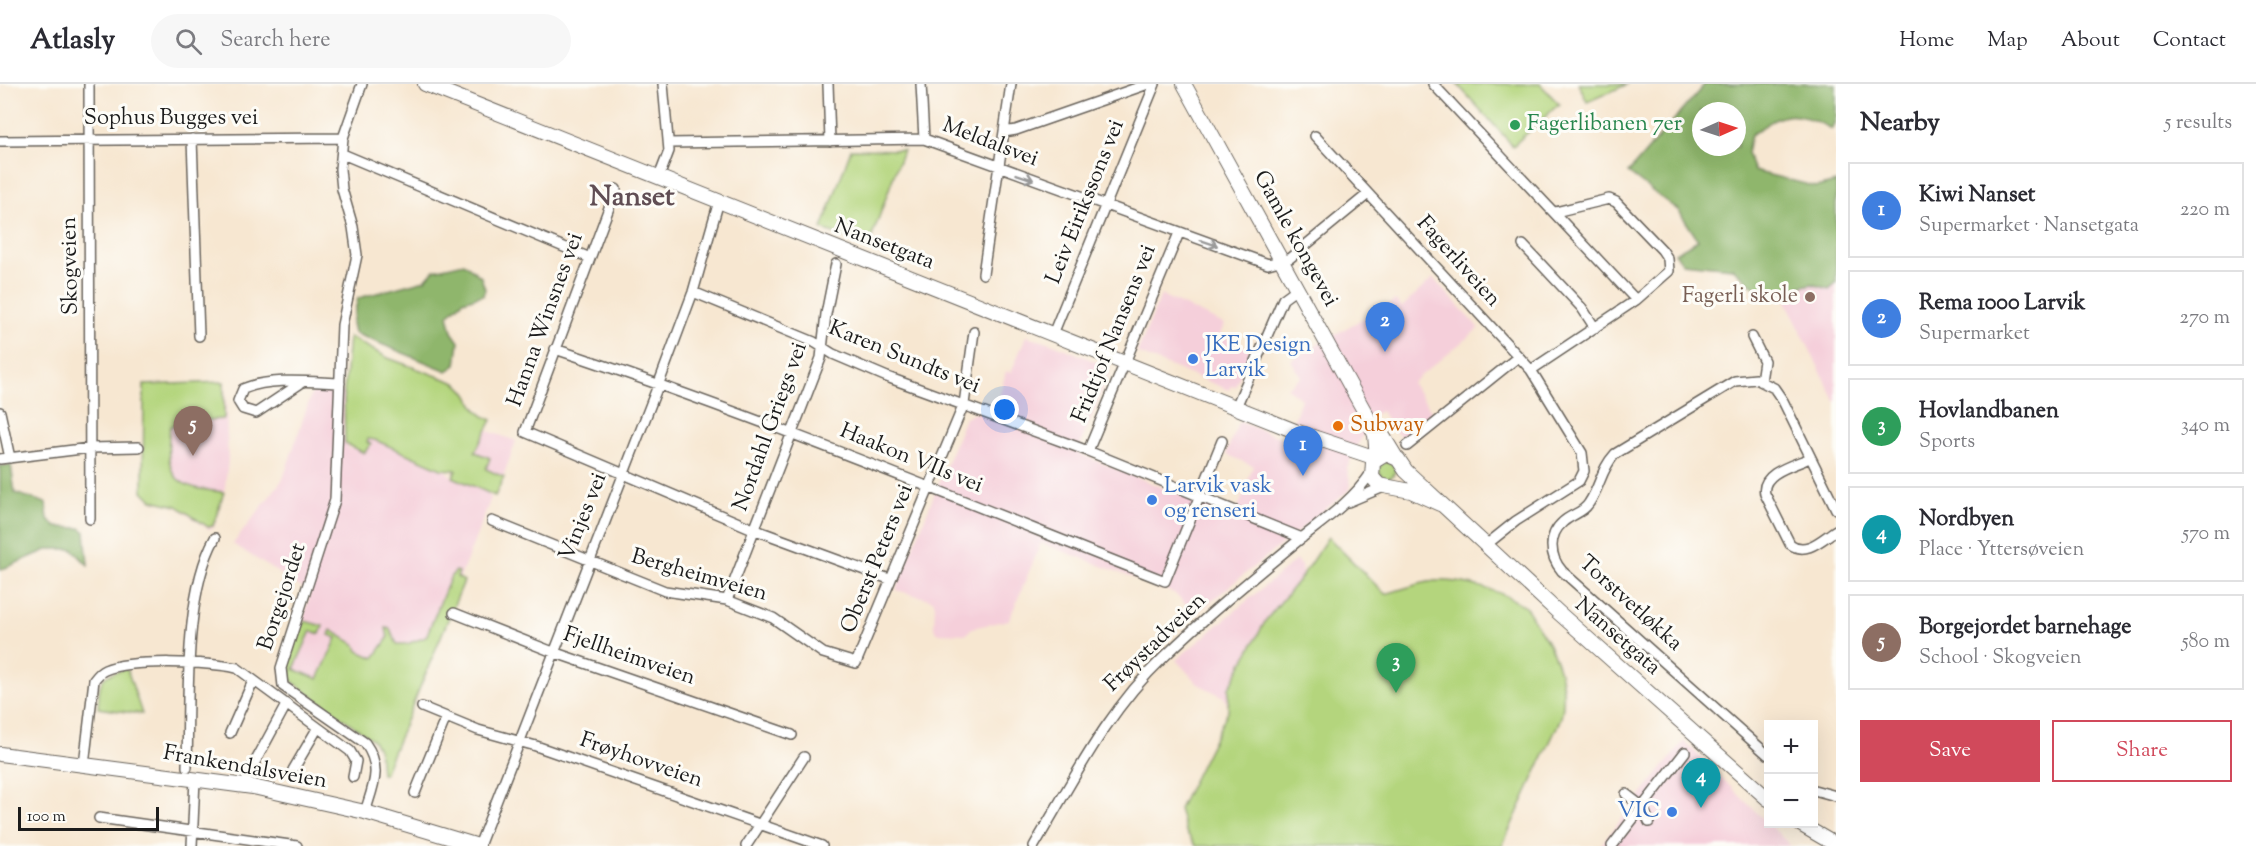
<!DOCTYPE html>
<meta charset="utf-8">
<style>
:root{--surface:#fff;--page:#f7f7f7;--text:#2b2b33;--muted:#7c7c81;--line:#e1e1e2;--accent:#d1495b}
body{margin:0;font-family:"Sorts Mill Goudy",serif;background:var(--page);color:var(--text)}
.controls{position:absolute;right:18px;bottom:18px;display:grid;overflow:hidden;border-radius:0px;box-shadow:0 6px 24px #0002}
.controls button{width:54px;height:54px;display:grid;place-items:center;padding:0;border:0;border-bottom:2px solid var(--line);background:var(--surface);color:var(--text);font:30px sans-serif}
.compass{position:absolute;left:1692px;top:18px;width:54px;height:54px;border-radius:50%;background:var(--surface);box-shadow:0 6px 24px #0002;rotate:87deg}
.scale{position:absolute;left:18px;bottom:15px;width:141px;box-sizing:border-box;padding-left:6px;border:3px solid #1c1c1c;border-top:0;font-size:16px;line-height:21px;white-space:nowrap;color:#1c1c1c;-webkit-text-stroke:4px #fdfcf7;paint-order:stroke}
.you{position:absolute;left:1005px;top:326px;width:21px;height:21px;margin:-15px;border:4px solid #fff;border-radius:50%;background:#1a73e8;box-shadow:0 0 0 9px #1a73e833}
.badge{display:grid;place-items:center;width:39px;height:39px;border-radius:50%;background:var(--accent);color:#fff;font-size:20px;font-weight:700}
.pin{position:absolute;translate:-50% -50px;filter:drop-shadow(0 2px 3px #0008)}
.pin::after{content:'';position:absolute;top:32px;width:21px;height:18px;background:inherit;clip-path:polygon(0 0,100% 0,50% 100%)}
.list{margin:0;padding:0;list-style:none}
h2{display:flex;justify-content:space-between;align-items:center;height:78px;margin:0;padding:0 24px;font-size:26px}
h2 small{font-size:20px;font-weight:400;color:var(--muted)}
.list li{display:grid;grid-template-columns:39px 1fr auto;gap:18px;align-items:center;box-sizing:border-box;height:96px;margin:0 12px 12px;padding:0 12px;border:2px solid var(--line);border-radius:0px}
.list b{display:block;font-size:22px;white-space:nowrap}
.list p{margin:0;font-size:20px;white-space:nowrap;color:var(--muted)}
.list em{font-size:20px;font-style:normal;color:var(--muted)}
.actions{display:flex;gap:12px;padding:18px 24px}
.actions a{flex:1;padding:14px 0;border:2px solid var(--accent);border-radius:0px;text-align:center;font-size:21px;color:var(--accent)}
.actions .main{background:var(--accent);color:#fff}
.icon{flex:none;width:33px;height:33px;fill:none;stroke:currentColor;stroke-width:2;stroke-linecap:round;stroke-linejoin:round}
.map{position:relative;flex:none;width:1836px;height:762px;overflow:hidden}
header{display:flex;align-items:center;gap:36px;box-sizing:border-box;height:84px;padding:0 30px;background:var(--surface);border-bottom:2px solid var(--line)}
header strong{font-size:28px}
nav{display:flex;gap:33px;margin-inline-start:auto;font-size:21px}
.search{width:420px;height:54px;background:var(--page);display:flex;align-items:center;gap:15px;box-sizing:border-box;padding:0 21px;border-radius:33px;color:var(--muted);font-size:22px}
main{display:flex}
aside{flex:1;background:var(--surface)}
.map>svg:first-child{display:block}
.built{fill:#f5cfda}
.green{fill:#b4d57d;stroke:#68784c;stroke-width:1.5}
.forest{fill:#8fb66c;stroke:#566944;stroke-width:1.5;fill-rule:evenodd}
.lines{fill:none;stroke-linecap:round;stroke-linejoin:round}
.street-casing{stroke:#69635b;stroke-width:12}
.secondary-casing{stroke:#69635b;stroke-width:16}
.street{stroke:#fff;stroke-width:9}
.secondary{stroke:#fff;stroke-width:14}
.oneway{stroke:#999}
.leisure-dot{fill:#2e9e5b;stroke:#fdfcf7;stroke-width:2}
.education-dot{fill:#8d6e63;stroke:#fdfcf7;stroke-width:2}
.shop-dot{fill:#3f7fe0;stroke:#fdfcf7;stroke-width:2}
.food-dot{fill:#e8710a;stroke:#fdfcf7;stroke-width:2}
.labels{text-anchor:middle;dominant-baseline:central;stroke-width:6;stroke-linejoin:round;paint-order:stroke}
.street-label{font-size:22px;fill:#1c1c1c;stroke:#fdfcf7}
.leisure-label{font-size:22px;fill:#27864d;stroke:#fdfcf7;text-anchor:start}
.education-label{font-size:22px;fill:#785e54;stroke:#fdfcf7;text-anchor:end}
.shop-label{font-size:22px;fill:#366cbe;stroke:#fdfcf7;text-anchor:start}
.food-label{font-size:22px;fill:#c56008;stroke:#fdfcf7;text-anchor:start}
.district-label{font-size:28px;font-weight:bold;fill:#604e54;stroke:#fdfcf7}
</style>
<header>
<strong>Atlasly</strong>
<div class="search"><svg class="icon" aria-label="search" viewBox="0 0 24 24"><circle cx="10" cy="10" r="6"/><path d="M15 15l6 6"/></svg>Search here</div>
<nav><a>Home</a><a>Map</a><a>About</a><a>Contact</a></nav>
</header>
<main>
<div class="map">
<svg width="1836" height="762" viewBox="0 0 1836 762">
<rect width="100%" height="100%" fill="#fdfcf7"/>
<filter id="ink" filterUnits="userSpaceOnUse"><feTurbulence type="fractalNoise" baseFrequency=".0167" numOctaves="2"/><feDisplacementMap in="SourceGraphic" scale="12" xChannelSelector="R" yChannelSelector="G"/><feConvolveMatrix kernelMatrix="1 2 1 2 8 2 1 2 1" color-interpolation-filters="sRGB"/></filter>
<filter id="wash" filterUnits="userSpaceOnUse"><feTurbulence type="fractalNoise" baseFrequency=".008" numOctaves="4" result="noise"/><feDisplacementMap in="SourceGraphic" scale="24" xChannelSelector="R" yChannelSelector="G"/><feGaussianBlur stdDeviation="1.35" result="paint"/><feColorMatrix in="noise" values="0 0 0 0 0 0 0 0 0 0 0 0 0 0 0 0 0 1.4 0 .05"/><feComposite in="paint" operator="in"/></filter>
<g filter="url(#wash)">
<rect width="100%" height="100%" fill="#f7e7d1"/>
<path class="built" d="M 1836,165 L 1836,319 L 1786,217 L 1781,190 Z
M 1433,194 L 1479,244 L 1412,299 L 1434,331 L 1403,354 L 1394,347 L 1381,327 L 1362,338 L 1364,348 L 1347,384 L 1351,401 L 1348,407 L 1195,530 L 1174,509 L 1041,459 L 1009,536 L 972,544 L 966,550 L 937,549 L 934,544 L 935,521 L 933,516 L 896,506 L 965,334 L 998,318 L 1006,287 L 1011,289 L 1026,252 L 1051,259 L 1111,284 L 1077,369 L 1235,433 L 1253,382 L 1226,370 L 1238,339 L 1240,338 L 1287,356 L 1301,315 L 1287,304 L 1301,293 L 1291,276 L 1395,216 L 1402,223 Z
M 1161,211 L 1224,240 L 1220,251 L 1251,266 L 1235,303 L 1231,302 L 1229,306 L 1137,269 Z
M 225,299 L 228,376 L 225,403 L 214,444 L 208,445 L 174,421 L 152,417 L 143,407 L 143,300 Z
M 312,308 L 344,308 L 343,353 L 349,365 L 362,364 L 366,353 L 371,352 L 439,381 L 452,393 L 482,332 L 492,336 L 488,347 L 516,357 L 496,412 L 486,408 L 491,414 L 461,491 L 446,514 L 424,566 L 320,597 L 293,587 L 292,582 L 310,509 L 233,460 L 283,395 Z
M 1296,476 L 1301,482 L 1302,492 L 1267,536 L 1236,591 L 1229,604 L 1229,625 L 1224,613 L 1198,600 L 1176,576 Z
M 1684,657 L 1791,762 L 1600,762 Z"/>
<path class="green" d="M 1457,0 L 1540,0 L 1559,20 L 1513,62 Z
M 1579,0 L 1628,0 L 1587,18 Z
M 851,65 L 903,66 L 869,161 L 822,145 Z
M 349,253 L 388,274 L 456,299 C 473,310 470,328 492,336 L 475,368 L 490,374 L 486,385 L 504,393 L 495,412 L 453,393 L 456,386 L 441,385 L 375,356 L 368,355 L 367,358 L 371,360 L 364,369 L 345,359 L 344,308 Z
M 224,298 L 224,335 L 178,338 L 170,343 C 164,395 175,404 224,408 L 213,442 L 208,443 L 177,422 L 152,416 L 143,407 L 144,301 Z
M1379 386a8 8 0 1 1 16 0a8 8 0 1 1-16 0Z
M 1328,453 L 1385,510 C 1401,506 1418,499 1434,497 C 1460,495 1506,507 1526,524 C 1530,528 1533,535 1536,540 C 1556,568 1569,600 1561,634 L 1502,762 L 1196,762 L 1186,748 L 1179,725 L 1228,627 L 1229,604 L 1236,591 L 1266,536 L 1302,492 Z
M 456,487 L 459,488 L 457,493 L 464,497 L 384,690 L 381,690 L 379,667 L 373,656 L 289,595 C 282,580 296,549 305,537 L 323,542 L 320,550 L 311,547 L 294,585 L 318,595 L 337,554 L 329,551 L 331,546 L 356,561 L 358,567 L 374,574 L 388,554 L 386,544 L 390,545 L 397,560 L 407,560 L 426,553 L 451,492 Z
M 127,585 L 142,630 L 98,624 C 100,597 98,591 127,585 Z"/>
<path class="forest" d="M 1705,0 L 1836,0 L 1836,33 L 1832,45 C 1794,26 1785,26 1751,51 L 1747,69 L 1754,87 L 1817,103 L 1836,98 L 1836,199 L 1829,205 L 1812,200 L 1770,210 L 1756,204 L 1732,184 L 1682,179 L 1675,169 L 1698,156 L 1679,127 L 1628,89 ZM 1701,27 L 1737,27 L 1737,63 L 1701,63 Z
M 464,179 L 481,193 L 485,205 L 483,211 L 463,217 L 448,231 L 452,248 L 459,258 L 456,281 L 447,287 L 354,249 L 352,239 L 358,214 L 425,196 L 434,186 Z
M 11,381 L 15,409 L 46,419 L 48,435 L 56,443 L 80,444 L 85,448 L 88,481 L 72,465 L 49,465 L 0,486 L 0,382 Z"/>
</g>
<g filter="url(#ink)">
<g class="lines">
<g class="street-casing">
<path id="street" d="M 89,0 L 90,435
M 362,0 L 343,54 L 340,85 L 342,105 L 353,143 L 357,171 L 342,241 L 335,416 L 281,584 L 283,602 L 365,659 C 383,684 373,702 365,728
M 828,0 L 830,57
M 921,0 L 924,55
M 1433,0 L 1636,216
M 1004,48 L 1016,46 L 1148,0
M 1315,52 L 1531,286 L 1582,369 L 1584,387 L 1579,397 L 1516,437 L 1486,461
M 192,55 L 199,252
M 0,57 L 343,54
M 669,59 L 924,55 L 1268,180 L 1290,174 L 1368,110
M 345,71 L 590,174
M 659,93 L 669,67 L 663,0
M 616,105 L 525,348 L 753,445 L 889,495
M 1523,161 L 1582,224 L 1595,244
M 983,190 L 1011,0
M 693,208 L 814,258 L 833,270 L 887,293 L 1088,367 L 1302,454
M 1053,250 L 1155,0
M 1752,253 L 1764,277 L 1761,297
M 555,265 C 762,333 962,417 1165,497 L 1222,357
M 1531,286 L 1636,216 L 1669,187 L 1668,175 L 1662,166 L 1616,118 L 1609,115 L 1555,128
M 301,299 L 256,329 L 243,325 L 238,317 L 243,305 C 271,293 311,298 340,299
M 1236,323 L 1283,215 L 1298,204
M 0,328 L 10,374
M 1407,362 L 1518,273
M 1088,367 L 1179,149
M 1810,374 C 1794,381 1760,389 1765,410 L 1790,460 C 1806,472 1822,455 1836,446
M 0,375 L 90,364 L 139,363
M 1348,418 L 1386,402
M 492,437 L 665,507 L 727,516 L 773,534 L 823,569 L 856,579 L 964,320 L 974,248
M 727,516 L 821,274 L 826,230 L 836,180
M 454,529 L 553,568 L 792,651
M 422,623 L 478,646 L 536,662 L 822,762
M 230,649 L 253,597
M 1768,671 L 1562,487 C 1549,472 1548,451 1563,438 C 1572,430 1583,429 1589,419 C 1600,403 1601,385 1615,370 L 1735,297 L 1756,295 L 1774,304 L 1783,317 L 1836,425
M 84,681 L 94,596 C 97,592 100,588 105,586 C 131,575 208,578 237,584 L 350,667 L 356,677 L 353,693
M 187,683 C 189,618 183,511 215,454
M 293,686 L 317,645
M 247,693 L 286,621
M 1814,706 L 1836,712
M 415,709 L 446,633
M 1626,710 L 1643,723 L 1649,738
M 99,734 L 297,762
M 192,762 L 195,695
M 479,762 L 659,299 L 693,208 L 719,117
M 746,762 L 804,673
M 1034,762 C 1073,697 1107,627 1163,574 C 1204,534 1249,497 1294,460 C 1321,438 1351,419 1371,389
M 1612,762 L 1685,668"/>
</g>
<g class="secondary-casing">
<path id="secondary" d="M 425,0 L 1295,347 L 1376,374
M 1184,0 L 1367,332 L 1375,351 L 1377,373
M 1375,339 L 1395,372
M 1440,420 L 1411,407 L 1379,401 L 1372,393 L 1373,378 L 1386,370 L 1398,375 L 1406,387 L 1559,529 L 1768,715
M 0,670 L 253,703 L 365,728 L 478,762
M 1800,740 L 1836,761"/>
</g>
<use href="#street" class="street"/>
<use href="#secondary" class="secondary"/>
</g>
<defs><path id="oneway-shaft" d="M-6 0H5M1.5-3L5.5 0L1.5 3" fill="none" stroke-width="1.6" stroke-linecap="round" stroke-linejoin="round" transform="scale(1.5)"/></defs>
<g class="oneway">
<use href="#oneway-shaft" transform="translate(1025 93) rotate(19)"/>
<use href="#oneway-shaft" transform="translate(1209 159) rotate(19)"/>
</g>
</g>
<circle class="leisure-dot" cx="1515" cy="41" r="6"/>
<circle class="education-dot" cx="1810" cy="213" r="6"/>
<g class="shop-dot">
<circle cx="1193" cy="275" r="6"/>
<circle cx="1152" cy="416" r="6"/>
<circle cx="1672" cy="728" r="6"/>
</g>
<circle class="food-dot" cx="1338" cy="342" r="6"/>
<g class="labels">
<g class="street-label">
<text x="171" y="35">Sophus Bugges vei</text>
<text transform="translate(990 59) rotate(21)">Meldalsvei</text>
<text transform="translate(1086 118) rotate(-68)">Leiv Eirikssons vei</text>
<text transform="translate(1295 155) rotate(61)">Gamle kongevei</text>
<text transform="translate(884 161) rotate(21)">Nansetgata</text>
<text transform="translate(1458 178) rotate(48)">Fagerliveien</text>
<text transform="translate(71 182) rotate(-91)">Skogveien</text>
<text transform="translate(546 236) rotate(-70)">Hanna Winsnes vei</text>
<text transform="translate(1115 250) rotate(-68)">Fridtjof Nansens vei</text>
<text transform="translate(904 274) rotate(22)">Karen Sundts vei</text>
<text transform="translate(771 343) rotate(-70)">Nordahl Griegs vei</text>
<text transform="translate(911 375) rotate(22)">Haakon VIIs vei</text>
<text transform="translate(584 433) rotate(-68)">Vinjes vei</text>
<text transform="translate(878 475) rotate(-68)">Oberst Peters vei</text>
<text transform="translate(699 492) rotate(16)">Bergheimveien</text>
<text transform="translate(283 513) rotate(-72)">Borgejordet</text>
<text transform="translate(1630 520) rotate(42)">Torstvetløkka</text>
<text transform="translate(1617 553) rotate(41)">Nansetgata</text>
<text transform="translate(1156 559) rotate(-44)">Frøystadveien</text>
<text transform="translate(629 573) rotate(19)">Fjellheimveien</text>
<text transform="translate(641 677) rotate(19)">Frøyhovveien</text>
<text transform="translate(245 684) rotate(10)">Frankendalsveien</text>
</g>
<g class="leisure-label">
<text x="1527" y="41">Fagerlibanen 7er</text>
</g>
<g class="education-label">
<text x="1798" y="213">Fagerli skole</text>
</g>
<g class="shop-label">
<text x="1205" y="262">JKE Design<tspan x="1205" dy="25">Larvik</tspan></text>
<text x="1164" y="403">Larvik vask<tspan x="1164" dy="25">og renseri</tspan></text>
<text x="1660" y="728" text-anchor="end">VIC</text>
</g>
<g class="food-label">
<text x="1350" y="342">Subway</text>
</g>
<g class="district-label">
<text x="632" y="114">Nanset</text>
</g>
</g>
</svg>
<div class="controls">
<button>+</button>
<button>−</button>
</div>
<svg class="compass" viewBox="-18 -18 36 36"><path d="M0-13l5 13h-10z" fill="#e53935"/><path d="M0 13l5-13h-10z" fill="#7c7c81"/></svg>
<div class="scale">100 m</div>
<div class="you"></div>
<div class="pin badge" style="left:1303px;top:392px;background:#3f7fe0">1</div>
<div class="pin badge" style="left:1385px;top:268px;background:#3f7fe0">2</div>
<div class="pin badge" style="left:1396px;top:609px;background:#2e9e5b">3</div>
<div class="pin badge" style="left:1701px;top:724px;background:#0f9aa8">4</div>
<div class="pin badge" style="left:193px;top:372px;background:#8d6e63">5</div>
</div>
<aside>
<h2>Nearby<small>5 results</small></h2>
<ul class="list">
<li><span class="badge" style="background:#3f7fe0">1</span><div><b>Kiwi Nanset</b><p>Supermarket · Nansetgata</p></div><em>220 m</em></li>
<li><span class="badge" style="background:#3f7fe0">2</span><div><b>Rema 1000 Larvik</b><p>Supermarket</p></div><em>270 m</em></li>
<li><span class="badge" style="background:#2e9e5b">3</span><div><b>Hovlandbanen</b><p>Sports</p></div><em>340 m</em></li>
<li><span class="badge" style="background:#0f9aa8">4</span><div><b>Nordbyen</b><p>Place · Yttersøveien</p></div><em>570 m</em></li>
<li><span class="badge" style="background:#8d6e63">5</span><div><b>Borgejordet barnehage</b><p>School · Skogveien</p></div><em>580 m</em></li>
</ul>
<div class="actions"><a class="main">Save</a><a>Share</a></div>
</aside>
</main>
